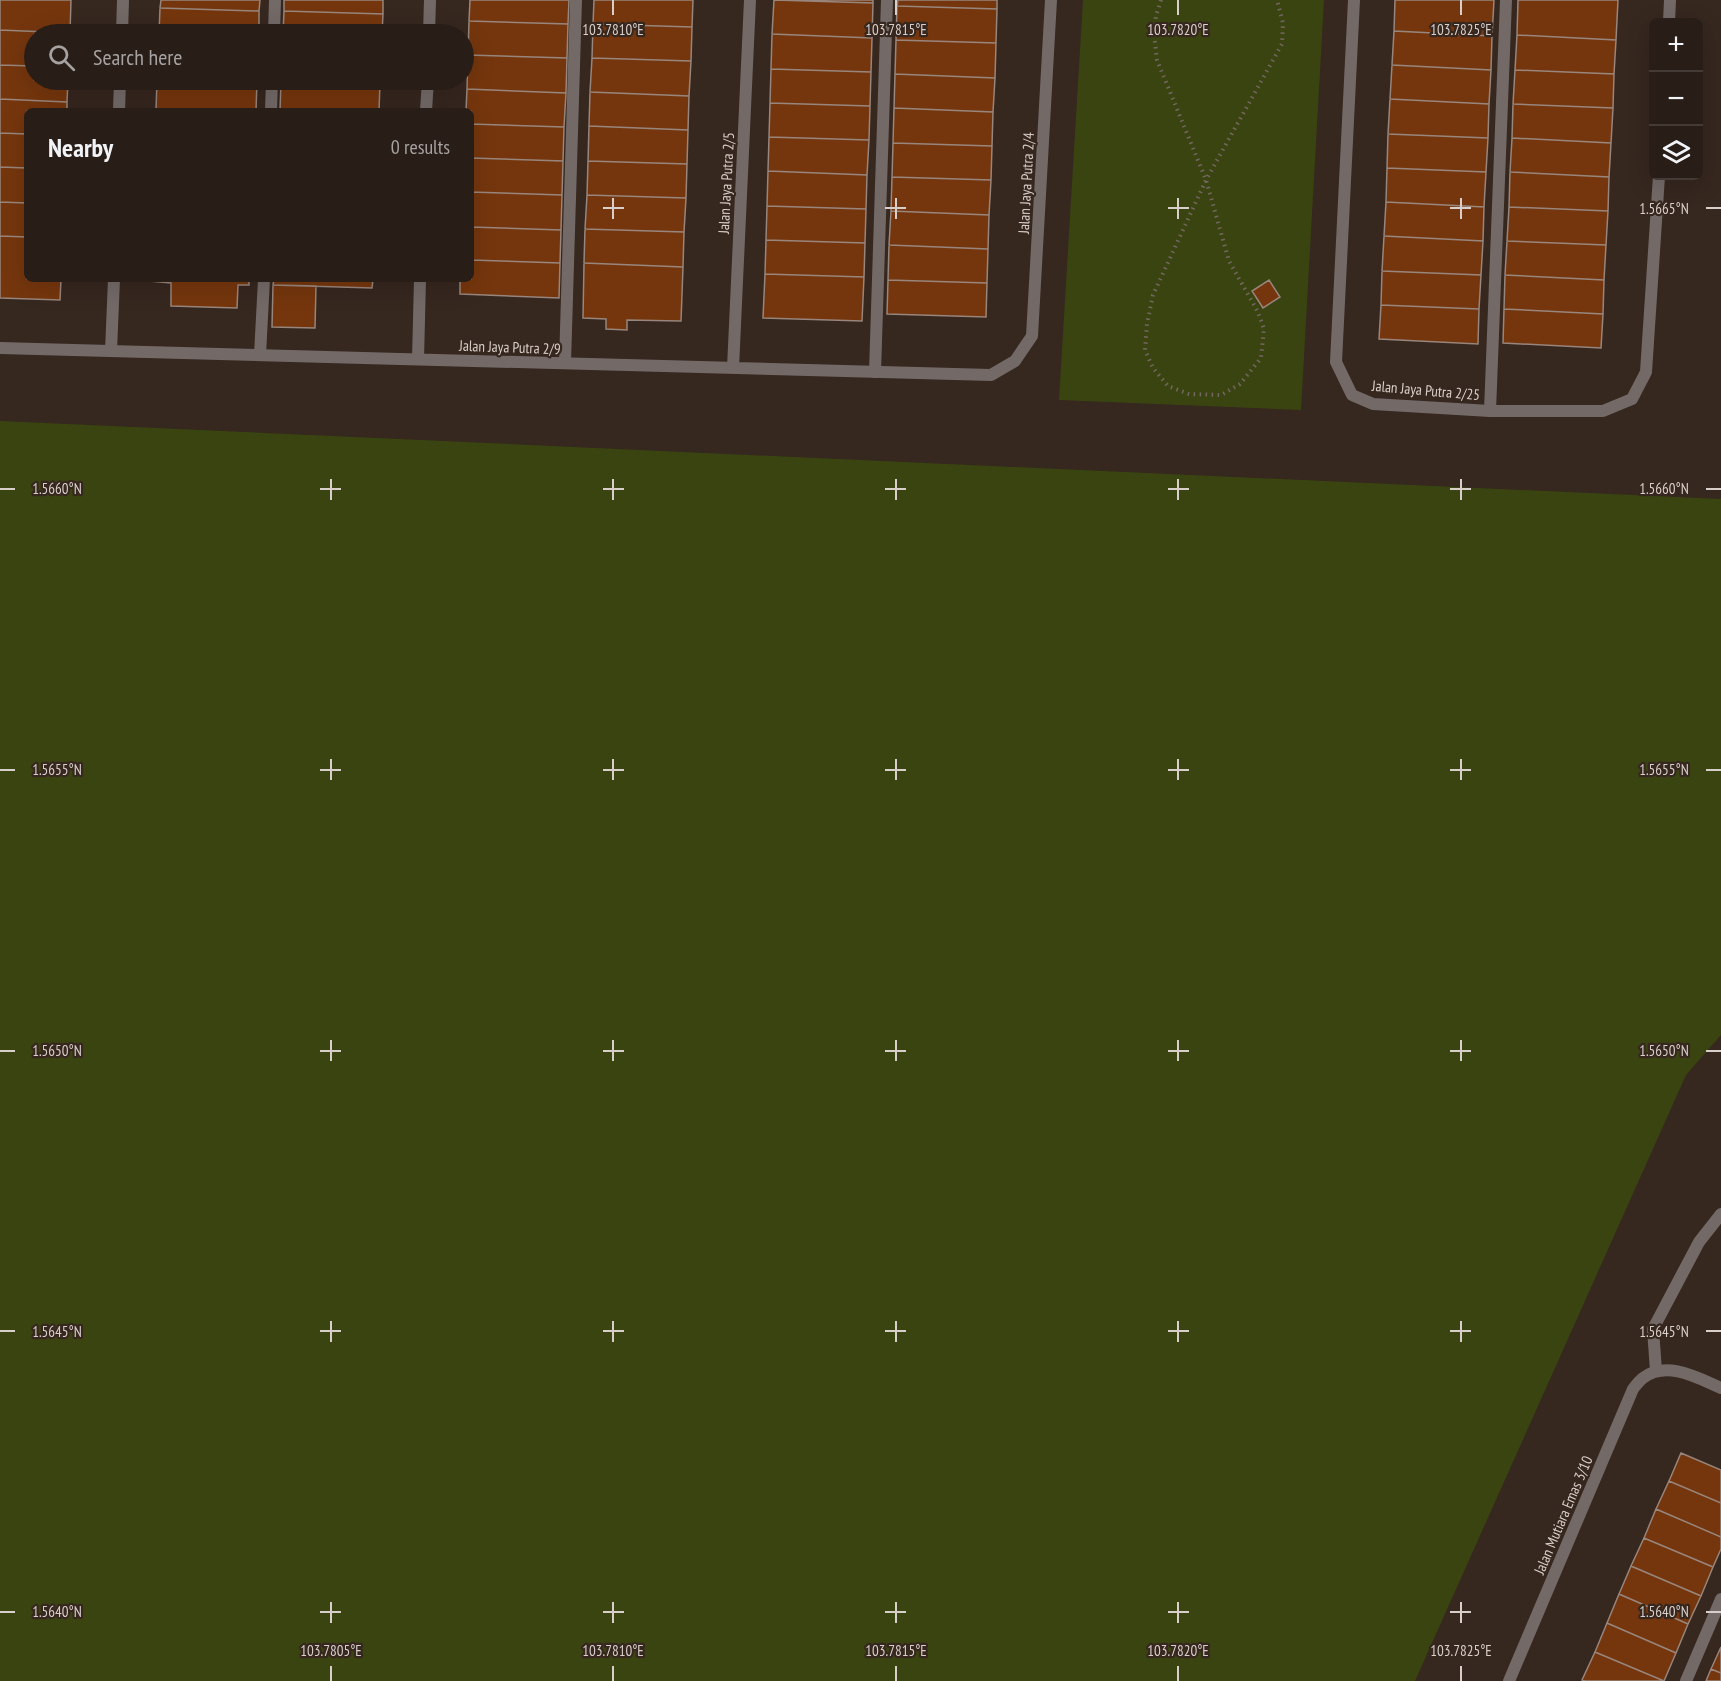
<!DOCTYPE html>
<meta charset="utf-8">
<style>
:root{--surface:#281d17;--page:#342a24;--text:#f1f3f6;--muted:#a5a2a1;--line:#443b36}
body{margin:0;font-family:"PT Sans Narrow",sans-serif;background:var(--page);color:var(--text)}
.controls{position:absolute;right:18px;top:18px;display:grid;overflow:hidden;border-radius:9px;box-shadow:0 6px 24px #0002}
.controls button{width:54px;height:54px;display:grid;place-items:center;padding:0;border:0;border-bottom:2px solid var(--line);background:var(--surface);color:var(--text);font:30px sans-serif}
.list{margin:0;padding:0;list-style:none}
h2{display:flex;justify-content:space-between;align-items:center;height:78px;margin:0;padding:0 24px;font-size:26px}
h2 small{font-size:20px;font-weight:400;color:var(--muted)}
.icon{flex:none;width:33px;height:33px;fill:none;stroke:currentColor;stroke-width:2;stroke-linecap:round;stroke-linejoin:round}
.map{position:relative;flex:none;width:1721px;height:1681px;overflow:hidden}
.search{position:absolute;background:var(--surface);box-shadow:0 6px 24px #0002;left:24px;top:24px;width:450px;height:66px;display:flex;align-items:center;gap:15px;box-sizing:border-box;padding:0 21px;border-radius:33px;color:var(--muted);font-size:22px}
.panel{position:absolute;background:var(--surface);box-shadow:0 6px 24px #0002;left:24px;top:108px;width:450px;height:174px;border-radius:9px}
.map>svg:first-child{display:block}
.green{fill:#3a4411}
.building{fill:#75360d;stroke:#98857c;stroke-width:1.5}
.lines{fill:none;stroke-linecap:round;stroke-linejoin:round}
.path{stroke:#746760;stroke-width:4;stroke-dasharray:1.5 4.5;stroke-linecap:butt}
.service{stroke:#736a68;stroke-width:12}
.minor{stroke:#736a68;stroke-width:12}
.ticks{fill:none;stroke:#d9cfca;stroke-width:2}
.labels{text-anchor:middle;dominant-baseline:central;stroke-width:4.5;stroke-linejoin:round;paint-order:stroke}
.street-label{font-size:15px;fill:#d9cfca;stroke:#36271f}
.ticks-label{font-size:15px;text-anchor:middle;fill:#d9cfca;stroke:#36271f;stroke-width:4.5;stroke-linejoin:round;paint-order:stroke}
</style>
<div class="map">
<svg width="1721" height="1681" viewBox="0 0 1721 1681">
<rect width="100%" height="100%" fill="#36271f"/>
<path class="green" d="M 1083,0 L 1324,0 L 1301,410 L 1059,400 Z
M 0,421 L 1721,499 L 1721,1035 L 1686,1075 L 1415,1681 L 0,1681 Z"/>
<path class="building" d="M 0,0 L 71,0 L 70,33 L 0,30 Z
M 161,0 L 260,0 L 259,11 L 160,8 Z
M 284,0 L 383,0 L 383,14 L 284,11 Z
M 470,0 L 569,0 L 568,24 L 469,21 Z
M 594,0 L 693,0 L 692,27 L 593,24 Z
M 774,0 L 873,3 L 872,38 L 772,34 Z
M 774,0 L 873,0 L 873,3 Z
M 898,0 L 997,0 L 997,9 L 897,6 Z
M 1395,0 L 1494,0 L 1492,36 L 1394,31 Z
M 1518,0 L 1618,0 L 1616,40 L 1517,35 Z
M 897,6 L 997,9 L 996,43 L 896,40 Z
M 160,8 L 259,11 L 259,34 L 159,34 Z
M 284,11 L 383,14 L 382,34 L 283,34 Z
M 469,21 L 568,24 L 567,58 L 468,55 Z
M 593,24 L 692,27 L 691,61 L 592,58 Z
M 0,30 L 70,33 L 70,34 L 34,34 L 34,66 L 0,65 Z
M 1394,31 L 1492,36 L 1491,70 L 1392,65 Z
M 772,34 L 872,38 L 871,72 L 771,69 Z
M 1517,35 L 1616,40 L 1614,74 L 1515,70 Z
M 896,40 L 996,43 L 995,78 L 895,74 Z
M 468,55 L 567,58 L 566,93 L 467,89 Z
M 592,58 L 691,61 L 689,96 L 590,92 Z
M 0,65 L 34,66 L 34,80 L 68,80 L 67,102 L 0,99 Z
M 1392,65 L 1491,70 L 1489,104 L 1390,99 Z
M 771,69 L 871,72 L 870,106 L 770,103 Z
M 1515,70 L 1614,74 L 1613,108 L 1513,104 Z
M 895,74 L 995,78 L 993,112 L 894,108 Z
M 157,80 L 257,80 L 256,111 L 156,110 Z
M 281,80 L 380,83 L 379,111 L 280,111 Z
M 289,80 L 380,80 L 380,83 Z
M 467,89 L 566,93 L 564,127 L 471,124 L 471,111 L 466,111 Z
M 590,92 L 689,96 L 688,130 L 589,126 Z
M 0,99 L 67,102 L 67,111 L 27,111 L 27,134 L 0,133 Z
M 1390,99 L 1489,104 L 1488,138 L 1388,134 Z
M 770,103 L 870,106 L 869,140 L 769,137 Z
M 1513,104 L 1613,108 L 1611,143 L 1512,138 Z
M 894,108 L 993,112 L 992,146 L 893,143 Z
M 471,124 L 564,127 L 563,161 L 471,158 Z
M 589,126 L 688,130 L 687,164 L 588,161 Z
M 0,133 L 27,134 L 27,168 L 0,167 Z
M 1388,134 L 1488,138 L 1486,172 L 1387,168 Z
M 769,137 L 869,140 L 867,175 L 768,171 Z
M 1512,138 L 1611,143 L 1609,177 L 1510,172 Z
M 893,143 L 992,146 L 991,180 L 892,177 Z
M 471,158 L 563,161 L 562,195 L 471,192 Z
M 588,161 L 687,164 L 686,198 L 587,195 Z
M 0,167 L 27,168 L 27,203 L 0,202 Z
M 1387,168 L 1486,172 L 1484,207 L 1386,202 Z
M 768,171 L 867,175 L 866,209 L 767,206 Z
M 1510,172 L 1609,177 L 1608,211 L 1509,207 Z
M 892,177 L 991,180 L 989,215 L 891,211 Z
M 471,192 L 562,195 L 561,230 L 471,227 Z
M 587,195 L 686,198 L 684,232 L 585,229 Z
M 0,202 L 27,203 L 27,237 L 0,236 Z
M 1386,202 L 1484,207 L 1483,241 L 1384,236 Z
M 767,206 L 866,209 L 865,243 L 766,240 Z
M 1509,207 L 1608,211 L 1606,245 L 1507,241 Z
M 891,211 L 989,215 L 988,249 L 889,245 Z
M 471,227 L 561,230 L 560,263 L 471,260 Z
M 585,229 L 684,232 L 683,267 L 584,263 Z
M 0,236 L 27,237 L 27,279 L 61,279 L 60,300 L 0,298 Z
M 1384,236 L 1483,241 L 1481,275 L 1382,271 Z
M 766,240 L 865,243 L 864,277 L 765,274 Z
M 1507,241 L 1606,245 L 1604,280 L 1505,275 Z
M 889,245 L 988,249 L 987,283 L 888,280 Z
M 471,260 L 560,263 L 559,298 L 460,294 L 460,279 L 471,279 Z
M 584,263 L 683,267 L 681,321 L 627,320 L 627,330 L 606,329 L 606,319 L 583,318 Z
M 1382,271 L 1481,275 L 1479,309 L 1381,305 Z
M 765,274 L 864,277 L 862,321 L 763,318 Z
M 1505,275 L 1604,280 L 1603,314 L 1504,309 Z
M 150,279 L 249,279 L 249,285 L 238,285 L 237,308 L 171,306 L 171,283 L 150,281 Z
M 274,279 L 373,279 L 372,288 L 273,285 Z
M 888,280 L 987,283 L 986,317 L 887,314 Z
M 1269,280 L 1280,297 L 1263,308 L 1252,291 Z
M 273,285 L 316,286 L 315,328 L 272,327 Z
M 1381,305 L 1479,309 L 1478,344 L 1379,339 Z
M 1504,309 L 1603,314 L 1601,348 L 1503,343 Z
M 1681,1453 L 1721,1470 L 1721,1503 L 1669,1481 Z
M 1669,1481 L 1721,1503 L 1721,1537 L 1656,1509 Z
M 1656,1509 L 1721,1537 L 1721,1549 L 1713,1567 L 1644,1538 Z
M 1644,1538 L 1713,1567 L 1701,1596 L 1631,1566 Z
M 1631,1566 L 1701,1596 L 1688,1624 L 1619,1594 Z
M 1619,1594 L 1688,1624 L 1676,1653 L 1607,1623 Z
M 1607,1623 L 1676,1653 L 1664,1681 L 1595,1652 Z
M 1721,1647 L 1721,1673 L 1711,1669 Z
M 1595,1652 L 1664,1681 L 1585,1681 L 1582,1680 Z
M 1711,1669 L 1721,1673 L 1721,1681 L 1706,1681 Z"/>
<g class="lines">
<path class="path" d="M 1161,0 L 1156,16 L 1154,34 L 1157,60 L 1206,180 L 1229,261 L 1258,312 L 1264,329 L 1261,358 L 1240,384 L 1221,395 L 1189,394 L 1168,386 L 1153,368 L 1145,350 L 1147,324 L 1153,295 L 1206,180 L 1282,44 L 1283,23 L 1277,0"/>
<path class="service" d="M 274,34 L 275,0
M 271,111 L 272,80
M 260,355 L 264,279
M 565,363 L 576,0
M 875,372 L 887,0
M 1490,411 L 1506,0
M 1656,1371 L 1653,1329 L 1699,1242 L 1721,1214
M 1686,1681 L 1721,1599"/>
<path class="minor" d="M 1354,0 L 1336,362 L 1352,395 L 1373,404 L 1490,411 L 1603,411 L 1632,399 L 1646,372 L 1659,176
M 1669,22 L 1670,0
M 122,34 L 123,0
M 429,34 L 430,0
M 119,111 L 120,80
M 426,111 L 428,80
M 0,348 L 991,375 L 1015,361 L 1032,336 L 1051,0
M 111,351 L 114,279
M 418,359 L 420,279
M 733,368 L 750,0
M 1509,1681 L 1633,1389 C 1636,1385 1639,1381 1643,1378 C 1667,1360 1698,1378 1721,1388"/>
</g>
<path class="ticks" d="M 613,0 L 613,15M 896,0 L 896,15M 1178,0 L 1178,15M 1461,0 L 1461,15M 613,198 L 613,219M 896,198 L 896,219M 1178,198 L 1178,219M 1461,198 L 1461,219M 603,208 L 624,208M 885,208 L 906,208M 1168,208 L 1189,208M 1450,208 L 1471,208M 1706,208 L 1721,208M 331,479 L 331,500M 613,479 L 613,500M 896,479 L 896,500M 1178,479 L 1178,500M 1461,479 L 1461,500M 0,489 L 15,489M 320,489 L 341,489M 603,489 L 624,489M 885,489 L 906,489M 1168,489 L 1189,489M 1450,489 L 1471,489M 1706,489 L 1721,489M 331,759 L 331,780M 613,759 L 613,780M 896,759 L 896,780M 1178,759 L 1178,780M 1461,759 L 1461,780M 0,770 L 15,770M 320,770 L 341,770M 603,770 L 624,770M 885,770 L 906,770M 1168,770 L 1189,770M 1450,770 L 1471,770M 1706,770 L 1721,770M 331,1040 L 331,1061M 613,1040 L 613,1061M 896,1040 L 896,1061M 1178,1040 L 1178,1061M 1461,1040 L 1461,1061M 0,1051 L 15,1051M 320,1051 L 341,1051M 603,1051 L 624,1051M 885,1051 L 906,1051M 1168,1051 L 1189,1051M 1450,1051 L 1471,1051M 1706,1051 L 1721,1051M 331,1321 L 331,1342M 613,1321 L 613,1342M 896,1321 L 896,1342M 1178,1321 L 1178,1342M 1461,1321 L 1461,1342M 0,1331 L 15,1331M 320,1331 L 341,1331M 603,1331 L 624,1331M 885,1331 L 906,1331M 1168,1331 L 1189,1331M 1450,1331 L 1471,1331M 1706,1331 L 1721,1331M 331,1602 L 331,1623M 613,1602 L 613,1623M 896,1602 L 896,1623M 1178,1602 L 1178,1623M 1461,1602 L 1461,1623M 0,1612 L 15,1612M 320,1612 L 341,1612M 603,1612 L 624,1612M 885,1612 L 906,1612M 1168,1612 L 1189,1612M 1450,1612 L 1471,1612M 1706,1612 L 1721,1612M 331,1666 L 331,1681M 613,1666 L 613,1681M 896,1666 L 896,1681M 1178,1666 L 1178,1681M 1461,1666 L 1461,1681"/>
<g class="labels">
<g class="street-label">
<text transform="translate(726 183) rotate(-87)">Jalan Jaya Putra 2/5</text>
<text transform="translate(1026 183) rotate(-87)">Jalan Jaya Putra 2/4</text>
<text transform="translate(510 347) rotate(2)">Jalan Jaya Putra 2/9</text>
<text transform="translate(1426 390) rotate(5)">Jalan Jaya Putra 2/25</text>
<text transform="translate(1563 1515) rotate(-67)">Jalan Mutiara Emas 3/10</text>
</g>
</g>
<g class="ticks-label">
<text x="613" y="35">103.7810°E</text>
<text x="896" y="35">103.7815°E</text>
<text x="1178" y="35">103.7820°E</text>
<text x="1461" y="35">103.7825°E</text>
<text x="1664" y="214">1.5665°N</text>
<text x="57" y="494">1.5660°N</text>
<text x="1664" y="494">1.5660°N</text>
<text x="57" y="775">1.5655°N</text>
<text x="1664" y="775">1.5655°N</text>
<text x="57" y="1056">1.5650°N</text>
<text x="1664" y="1056">1.5650°N</text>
<text x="57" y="1337">1.5645°N</text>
<text x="1664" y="1337">1.5645°N</text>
<text x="57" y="1617">1.5640°N</text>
<text x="1664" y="1617">1.5640°N</text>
<text x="331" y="1656">103.7805°E</text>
<text x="613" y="1656">103.7810°E</text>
<text x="896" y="1656">103.7815°E</text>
<text x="1178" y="1656">103.7820°E</text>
<text x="1461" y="1656">103.7825°E</text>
</g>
</svg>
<div class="controls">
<button>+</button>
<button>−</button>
<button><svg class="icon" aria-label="layers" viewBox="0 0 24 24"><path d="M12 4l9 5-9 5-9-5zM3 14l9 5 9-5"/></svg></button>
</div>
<div class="search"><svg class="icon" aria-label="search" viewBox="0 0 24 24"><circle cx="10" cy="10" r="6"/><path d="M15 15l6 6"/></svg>Search here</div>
<section class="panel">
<h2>Nearby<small>0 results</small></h2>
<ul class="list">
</ul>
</section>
</div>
